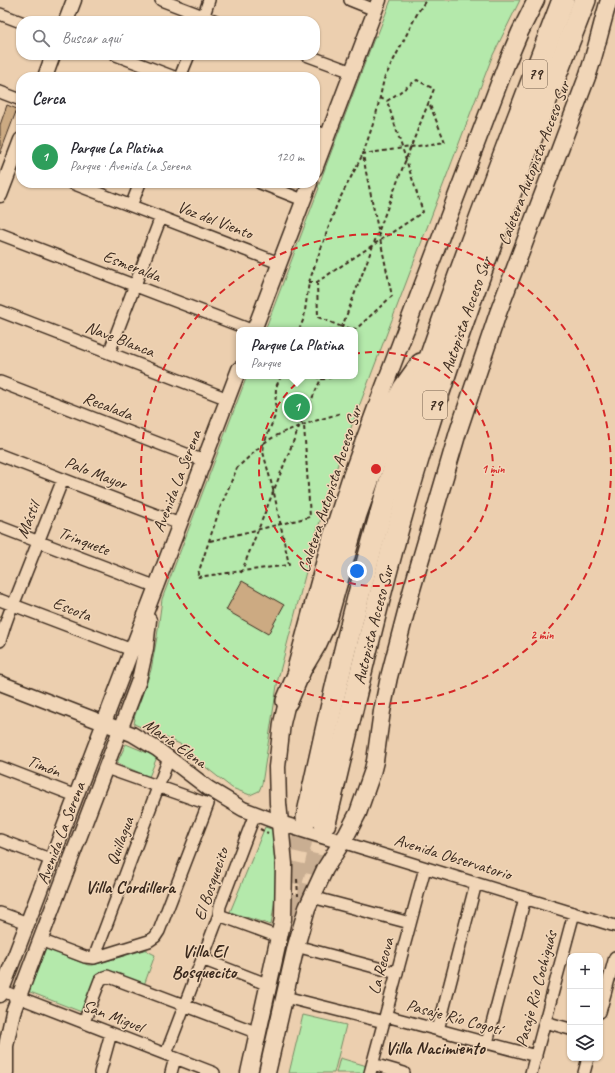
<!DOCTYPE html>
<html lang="es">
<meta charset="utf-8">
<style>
:root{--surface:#fff;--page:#f7f7f7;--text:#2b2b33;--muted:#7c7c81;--line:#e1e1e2;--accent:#d1495b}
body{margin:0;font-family:Caveat,sans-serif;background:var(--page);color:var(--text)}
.controls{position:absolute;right:12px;bottom:12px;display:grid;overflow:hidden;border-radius:8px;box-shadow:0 1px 3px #0004}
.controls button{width:36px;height:36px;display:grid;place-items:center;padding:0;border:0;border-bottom:1px solid var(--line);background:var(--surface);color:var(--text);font:20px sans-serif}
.you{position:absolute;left:357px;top:571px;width:14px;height:14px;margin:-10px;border:3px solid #fff;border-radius:50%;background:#1a73e8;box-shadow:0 0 0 6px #1a73e833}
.badge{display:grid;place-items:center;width:26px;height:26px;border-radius:50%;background:var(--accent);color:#fff;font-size:13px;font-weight:700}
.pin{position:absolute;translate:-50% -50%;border:2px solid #fff;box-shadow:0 1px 4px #0006}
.popup{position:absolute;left:236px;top:327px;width:122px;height:52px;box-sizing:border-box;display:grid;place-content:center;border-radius:8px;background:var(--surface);filter:drop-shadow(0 1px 3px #0005);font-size:13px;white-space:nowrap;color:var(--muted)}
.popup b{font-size:15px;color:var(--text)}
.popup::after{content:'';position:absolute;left:50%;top:100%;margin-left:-8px;border:8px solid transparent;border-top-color:var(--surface)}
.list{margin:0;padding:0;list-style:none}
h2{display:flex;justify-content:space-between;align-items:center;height:52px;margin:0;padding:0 16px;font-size:17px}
h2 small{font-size:13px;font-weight:400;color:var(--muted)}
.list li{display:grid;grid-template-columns:26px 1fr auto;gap:12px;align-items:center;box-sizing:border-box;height:64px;padding:0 16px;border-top:1px solid var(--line)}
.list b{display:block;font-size:15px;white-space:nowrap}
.list p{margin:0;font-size:13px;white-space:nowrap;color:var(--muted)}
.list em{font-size:13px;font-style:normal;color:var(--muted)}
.icon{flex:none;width:22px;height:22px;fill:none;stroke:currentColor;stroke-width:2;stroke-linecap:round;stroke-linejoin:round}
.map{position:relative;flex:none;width:615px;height:1073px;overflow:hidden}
.search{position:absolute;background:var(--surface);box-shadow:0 1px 3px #0004;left:16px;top:16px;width:304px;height:44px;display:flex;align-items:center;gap:10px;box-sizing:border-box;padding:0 14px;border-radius:16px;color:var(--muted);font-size:15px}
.panel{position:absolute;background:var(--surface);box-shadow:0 1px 3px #0004;left:16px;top:72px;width:304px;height:116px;border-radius:16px}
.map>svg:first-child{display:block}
.green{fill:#b4e9ab;stroke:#788a64}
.building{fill:#ccaa82;stroke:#3b2a1e}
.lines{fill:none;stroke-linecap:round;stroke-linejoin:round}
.motorway-tunnel{stroke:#c9ae92;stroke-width:21;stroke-dasharray:21 10;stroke-linecap:butt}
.minor-casing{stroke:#3b2a1e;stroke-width:14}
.tertiary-casing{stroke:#3b2a1e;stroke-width:17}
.secondary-casing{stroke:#3b2a1e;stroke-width:19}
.motorway-casing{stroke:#3b2a1e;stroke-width:24}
.path{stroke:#3b2a1e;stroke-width:2;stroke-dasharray:4 3;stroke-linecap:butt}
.minor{stroke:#f1d6b8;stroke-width:11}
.tertiary{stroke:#f1d6b8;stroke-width:14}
.secondary{stroke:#f1d6b8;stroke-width:16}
.motorway{stroke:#f1d6b8;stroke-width:21}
.ring{fill:none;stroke:#d62828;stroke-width:2;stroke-dasharray:7 5}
.labels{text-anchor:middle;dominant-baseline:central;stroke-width:3;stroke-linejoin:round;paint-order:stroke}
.shield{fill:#f1d6b8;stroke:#725e4c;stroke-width:1}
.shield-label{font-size:16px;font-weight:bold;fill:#3b2a1e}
.street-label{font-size:17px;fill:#3b2a1e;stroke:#f1d6b8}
.neighbourhood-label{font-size:18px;font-weight:bold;fill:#3b2a1e;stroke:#f1d6b8}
.centre{fill:#d62828;stroke:#f1d6b8;stroke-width:2}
.ring-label{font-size:12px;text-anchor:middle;font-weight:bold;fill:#d62828;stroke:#f1d6b8;stroke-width:3;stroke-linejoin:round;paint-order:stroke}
</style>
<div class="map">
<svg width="615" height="1073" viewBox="0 0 615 1073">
<rect width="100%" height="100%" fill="#eccfaf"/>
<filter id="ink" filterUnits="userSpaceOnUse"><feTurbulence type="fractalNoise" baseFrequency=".025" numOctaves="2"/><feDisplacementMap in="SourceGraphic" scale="8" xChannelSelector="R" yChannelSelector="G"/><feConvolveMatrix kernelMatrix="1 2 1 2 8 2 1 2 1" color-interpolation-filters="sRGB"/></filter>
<g filter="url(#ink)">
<path class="green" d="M 391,0 L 520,0 L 492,57 L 477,96 L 341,454 L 314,541 L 278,679 L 262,784 L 259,791 L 250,795 L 232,788 L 203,765 L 180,744 L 134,724 L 135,719 L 134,718 L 151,670 L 157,637 L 162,599 L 247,376 L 355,376 L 355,330 L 265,330 L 319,188 L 318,187 L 375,36 L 377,36 Z
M 126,744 L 157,757 L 149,777 L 117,763 Z
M 265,827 L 277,831 L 278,880 L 271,925 L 230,912 Z
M 42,947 L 88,965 L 93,965 L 147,949 L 147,951 L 155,955 L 144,985 L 109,973 L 84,1013 L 25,990 Z
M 303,1015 L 346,1025 L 334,1073 L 289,1073 Z
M 340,1058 L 367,1066 L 365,1073 L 336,1073 Z"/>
<path class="building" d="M 7,105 L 17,109 L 0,154 L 0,125 Z
M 242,581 L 284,605 L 268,634 L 226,610 Z"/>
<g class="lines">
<path class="motorway-tunnel" d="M 306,905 L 325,823
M 285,913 L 307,818"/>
<g class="minor-casing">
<path id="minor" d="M 161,0 L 216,21
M 350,0 L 375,10
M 0,14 L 21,22
M 202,21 L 209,0
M 116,55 L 174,77
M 306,55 L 352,72
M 180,77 L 189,55
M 0,92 L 21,100
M 315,131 L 328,136
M 72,183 L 279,263
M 260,183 L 303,200
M 131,206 L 140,183
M 0,234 L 251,330
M 0,311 L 228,399
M 109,353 L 161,217
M 0,382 L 204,461
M 0,455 L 180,524
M 0,527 L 157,587
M 0,600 L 132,650
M 0,641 C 5,625 8,613 16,598 L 63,479
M 0,767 L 76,796
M 0,840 L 52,860
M 342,842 L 615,926
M 312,897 L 410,923
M 0,913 L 28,923
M 219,915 L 279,937
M 40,940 L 85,957 L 94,958 L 149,941 L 155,937 L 159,931 L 208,804 L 106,768
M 296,946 L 397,973
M 94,958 L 169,758
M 202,959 L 269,985
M 0,990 L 214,1073
M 285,997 L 384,1022
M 600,1012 L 615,957
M 386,1016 L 536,1056
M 84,1022 L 100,980 L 107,976 L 258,1033
M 545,1022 L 570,1029
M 438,1030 L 476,883
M 487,1043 L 525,898
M 166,1054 L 219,915 L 220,906 L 255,814
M 373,1064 L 404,1073
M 100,1073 L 111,1033
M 171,1073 L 175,1058
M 370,1073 L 425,868
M 531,1073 L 574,913
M 584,1073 L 588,1058"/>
</g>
<g class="tertiary-casing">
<path id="tertiary" d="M 66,21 L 74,0
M 45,77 L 53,55
M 315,169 L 379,0
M 0,195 L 21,140
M 254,330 L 310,183
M 0,683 L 132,734 L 157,749 L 208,788 L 243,809 L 280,823 L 342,842
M 0,995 L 239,369
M 6,1073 L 6,1046 L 13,1012 L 139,680 L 146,648 L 149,620"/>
</g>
<g class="secondary-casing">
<path id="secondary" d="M 296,667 L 331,538 L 350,479 L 376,408 L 506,65 L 520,32 L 536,0
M 249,1073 L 283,919 L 284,864 L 278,803 L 277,767 L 282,723 L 290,690
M 267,1073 L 296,946 L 307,908 L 325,869 L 347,834 L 358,813 L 372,773 L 375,761 L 382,711 L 389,677 L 412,589 L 458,432 L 498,313 L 587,77 C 596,52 601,26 609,0"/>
</g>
<g class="motorway-casing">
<g id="motorway">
<path d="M 287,701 L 301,668 L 316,643 L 325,623 L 356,514 L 394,408 L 404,388 L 421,364"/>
<path d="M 307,818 C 334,689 365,559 405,433 C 452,287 508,144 563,0"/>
<path id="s1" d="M 325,823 C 356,693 385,564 425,436 C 471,288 529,145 585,0"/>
</g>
</g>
<path class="path" d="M 380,98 L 387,101
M 387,101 L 417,80 L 434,89 L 406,159 L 342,327 L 356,329 L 392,296 L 366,172 L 363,154 L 445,142 L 429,103
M 309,282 L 317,282 L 423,212 L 387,101
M 317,282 L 318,317 L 342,327 L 341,330
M 299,330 L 304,318 L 309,282 L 337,204 L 363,154 L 376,115 L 384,79 L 418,12 L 426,0
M 281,376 L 276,387 L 275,416 L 264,443 L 237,468 L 220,508 L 197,577 L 289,565 L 274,493 L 263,452 L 264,443 C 286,428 316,421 341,413
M 316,376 L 321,379
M 210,541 L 310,517 L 304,425
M 241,573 L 299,427 L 321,379 L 326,379 L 335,376
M 260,829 L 268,833
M 297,879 L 298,896"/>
<use href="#minor" class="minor"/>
<use href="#tertiary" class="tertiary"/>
<use href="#secondary" class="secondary"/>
<use href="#motorway" class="motorway"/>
</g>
</g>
<g class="ring">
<circle cx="376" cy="469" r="117"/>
<circle cx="376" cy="469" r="235"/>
</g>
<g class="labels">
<g class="shield">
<rect x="523" y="60" width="24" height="28" rx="3"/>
<rect x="423" y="391" width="24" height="28" rx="3"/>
</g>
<g class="shield-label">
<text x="535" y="74">79</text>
<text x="435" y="405">79</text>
</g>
<g class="street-label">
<text transform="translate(534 163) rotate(-69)">Caletera Autopista Acceso Sur</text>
<text transform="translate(215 220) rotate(21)">Voz del Viento</text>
<text transform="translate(132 266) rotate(21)">Esmeralda</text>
<text stroke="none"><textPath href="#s1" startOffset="528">Autopista Acceso Sur</textPath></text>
<text transform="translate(120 339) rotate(21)">Nave Blanca</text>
<text transform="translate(108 406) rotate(21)">Recalada</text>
<text transform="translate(96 473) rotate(21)">Palo Mayor</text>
<text transform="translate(177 481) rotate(-69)">Avenida La Serena</text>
<text transform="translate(330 489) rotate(-72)">Caletera Autopista Acceso Sur</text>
<text transform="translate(28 520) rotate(-69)">Mástil</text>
<text transform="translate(84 541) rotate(21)">Trinquete</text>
<text transform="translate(72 609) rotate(21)">Escota</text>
<text stroke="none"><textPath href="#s1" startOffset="204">Autopista Acceso Sur</textPath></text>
<text transform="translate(175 743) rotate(35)">María Elena</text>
<text transform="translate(44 766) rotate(21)">Timón</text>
<text transform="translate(61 833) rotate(-69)">Avenida La Serena</text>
<text transform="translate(120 841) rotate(-69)">Quillagua</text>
<text transform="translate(453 857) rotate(17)">Avenida Observatorio</text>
<text transform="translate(211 884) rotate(-71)">El Bosquecito</text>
<text transform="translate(381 966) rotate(-75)">La Recova</text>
<text transform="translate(536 989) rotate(-75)">Pasaje Río Cochiguás</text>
<text transform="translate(113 1016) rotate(21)">San Miguel</text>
<text transform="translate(454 1017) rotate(15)">Pasaje Río Cogotí</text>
</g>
<g class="neighbourhood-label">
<text x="130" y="887">Villa Cordillera</text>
<text x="204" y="951">Villa El<tspan x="204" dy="21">Bosquecito</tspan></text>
<text x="435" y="1048">Villa Nacimiento</text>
</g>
</g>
<circle cx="376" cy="469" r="6" class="centre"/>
<g class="ring-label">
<text x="493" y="473">1 min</text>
<text x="542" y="639">2 min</text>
</g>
</svg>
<div class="controls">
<button>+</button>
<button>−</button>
<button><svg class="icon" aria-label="layers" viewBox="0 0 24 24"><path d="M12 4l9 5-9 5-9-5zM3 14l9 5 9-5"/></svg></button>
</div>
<div class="you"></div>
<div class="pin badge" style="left:297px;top:407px;background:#2e9e5b">1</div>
<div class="popup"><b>Parque La Platina</b>Parque</div>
<div class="search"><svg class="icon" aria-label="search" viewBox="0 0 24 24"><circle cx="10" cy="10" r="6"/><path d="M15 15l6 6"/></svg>Buscar aquí</div>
<section class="panel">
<h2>Cerca<small></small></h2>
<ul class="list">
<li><span class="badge" style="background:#2e9e5b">1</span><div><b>Parque La Platina</b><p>Parque · Avenida La Serena</p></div><em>120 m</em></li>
</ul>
</section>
</div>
